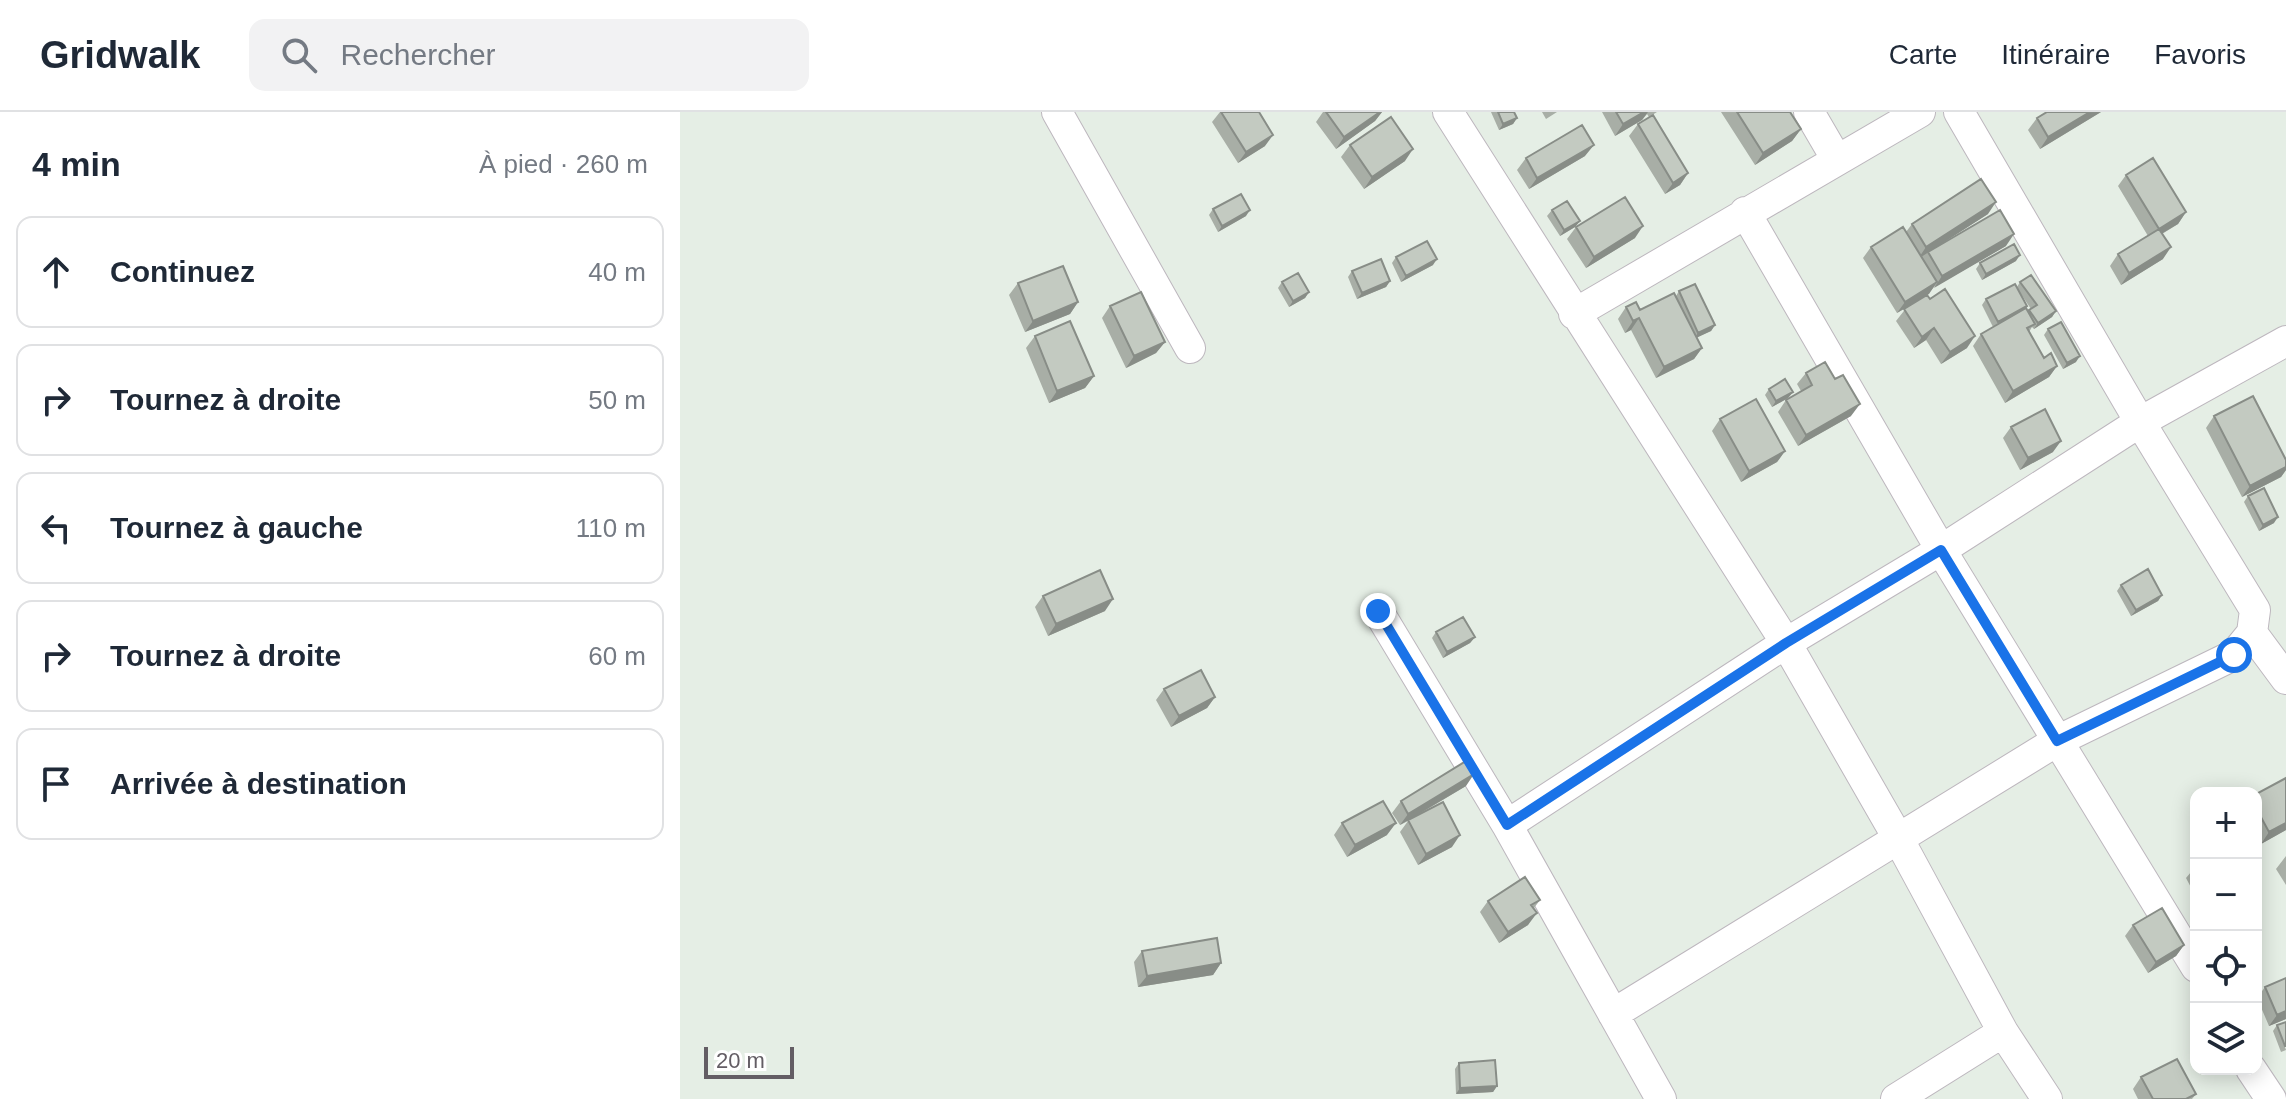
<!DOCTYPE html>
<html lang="fr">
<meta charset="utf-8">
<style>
:root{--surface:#fff;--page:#f2f2f3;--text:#1f2937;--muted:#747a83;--line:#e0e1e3}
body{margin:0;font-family:Arial,sans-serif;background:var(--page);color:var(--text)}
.controls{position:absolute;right:24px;bottom:24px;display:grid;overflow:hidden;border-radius:16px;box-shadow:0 4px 20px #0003}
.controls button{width:72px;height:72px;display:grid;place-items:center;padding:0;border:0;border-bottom:2px solid var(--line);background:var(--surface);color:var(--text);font:40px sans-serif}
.scale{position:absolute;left:24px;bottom:20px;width:90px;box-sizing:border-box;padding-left:8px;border:4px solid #635d64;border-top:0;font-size:22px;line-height:28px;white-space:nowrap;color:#635d64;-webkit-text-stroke:6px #fff;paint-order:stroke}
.stop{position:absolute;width:24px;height:24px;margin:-18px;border:6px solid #1a73e8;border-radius:50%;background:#fff}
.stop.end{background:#1a73e8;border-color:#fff;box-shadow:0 2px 8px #0008}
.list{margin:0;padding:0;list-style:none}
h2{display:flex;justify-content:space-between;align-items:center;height:104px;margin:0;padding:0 32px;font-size:34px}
h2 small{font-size:26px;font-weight:400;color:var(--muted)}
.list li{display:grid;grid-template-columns:52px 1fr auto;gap:24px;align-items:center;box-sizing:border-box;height:112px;margin:0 16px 16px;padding:0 16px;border:2px solid var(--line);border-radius:16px}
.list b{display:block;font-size:30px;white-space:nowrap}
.list em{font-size:26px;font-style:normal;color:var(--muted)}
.icon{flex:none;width:44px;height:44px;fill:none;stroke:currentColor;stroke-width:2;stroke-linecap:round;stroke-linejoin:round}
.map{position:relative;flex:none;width:1606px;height:987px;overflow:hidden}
header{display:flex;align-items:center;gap:48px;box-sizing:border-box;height:112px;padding:0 40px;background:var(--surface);border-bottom:2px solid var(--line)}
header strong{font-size:38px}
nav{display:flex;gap:44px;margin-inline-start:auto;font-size:28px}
.search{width:560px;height:72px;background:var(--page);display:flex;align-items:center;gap:20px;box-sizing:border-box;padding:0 28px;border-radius:16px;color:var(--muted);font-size:30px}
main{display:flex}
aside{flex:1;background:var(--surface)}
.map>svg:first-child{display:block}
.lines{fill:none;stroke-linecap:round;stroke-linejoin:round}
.street-casing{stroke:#bdb7be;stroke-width:32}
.street{stroke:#fff;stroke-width:30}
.wall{fill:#a8aea6;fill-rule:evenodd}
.shaded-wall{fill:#888d87}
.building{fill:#c3cac1;stroke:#888d87;stroke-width:2}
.route{stroke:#1a73e8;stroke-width:10}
</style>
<header>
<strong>Gridwalk</strong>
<div class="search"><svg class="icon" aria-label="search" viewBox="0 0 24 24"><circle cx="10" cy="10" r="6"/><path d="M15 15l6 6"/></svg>Rechercher</div>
<nav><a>Carte</a><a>Itinéraire</a><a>Favoris</a></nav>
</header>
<main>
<aside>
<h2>4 min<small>À pied · 260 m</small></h2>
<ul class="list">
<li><svg class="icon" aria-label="ahead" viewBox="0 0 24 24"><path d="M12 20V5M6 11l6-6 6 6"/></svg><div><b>Continuez</b></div><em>40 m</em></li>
<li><svg class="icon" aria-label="right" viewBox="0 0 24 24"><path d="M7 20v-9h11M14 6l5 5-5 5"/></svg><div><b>Tournez à droite</b></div><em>50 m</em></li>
<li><svg class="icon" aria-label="left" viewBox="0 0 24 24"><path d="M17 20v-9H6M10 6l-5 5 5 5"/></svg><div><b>Tournez à gauche</b></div><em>110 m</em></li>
<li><svg class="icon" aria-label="right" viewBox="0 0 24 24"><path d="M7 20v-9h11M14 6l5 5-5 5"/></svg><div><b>Tournez à droite</b></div><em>60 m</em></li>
<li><svg class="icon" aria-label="arrive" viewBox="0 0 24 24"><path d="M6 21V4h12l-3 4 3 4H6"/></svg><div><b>Arrivée à destination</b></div></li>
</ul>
</aside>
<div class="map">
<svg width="1606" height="987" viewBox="0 0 1606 987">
<rect width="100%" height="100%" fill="#e5eee5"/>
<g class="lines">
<g class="street-casing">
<path id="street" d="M 377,0 L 510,236
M 768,0 L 1106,531 L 1218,726 L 1323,920 L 1216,987
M 1129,0 L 1157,48
M 1065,100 L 1261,438 L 1516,855
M 894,202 L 1240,0
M 698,499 L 827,713 L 981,987
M 1572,521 L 1606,567
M 827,713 L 1106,531 L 1261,438 L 1460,310 L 1606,229
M 933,902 L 1377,629 L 1554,543 L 1572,521 L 1575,498 L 1460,310 L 1279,0
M 1323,920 L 1367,987
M 1571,957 L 1591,987"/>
</g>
<use href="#street" class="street"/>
</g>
<path class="wall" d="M 540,0 L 579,0 L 585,34 L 558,51 L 532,10 Z
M 643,0 L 702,0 L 695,9 L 656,37 L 636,10 Z
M 811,0 L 834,0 L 837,6 L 833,12 L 819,18 Z
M 862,0 L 877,0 L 866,7 Z
M 922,0 L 977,0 L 969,5 L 967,2 L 962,8 L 935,24 Z
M 1041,0 L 1110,0 L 1121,17 L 1112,29 L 1075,53 Z
M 1421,0 L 1360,37 L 1348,18 L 1357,6 Z
M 958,12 L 1008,61 L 1000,73 L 985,82 L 949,24 Z
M 670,33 L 725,49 L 684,77 L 661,45 Z
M 905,44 L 849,77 L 837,58 L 846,46 Z
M 1446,63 L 1506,100 L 1498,112 L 1482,122 L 1483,147 L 1441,173 L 1430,154 L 1438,142 L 1468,124 L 1438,74 Z
M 533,97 L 566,104 L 538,120 L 529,103 Z
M 872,98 L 900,109 L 895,115 L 880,124 L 867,104 Z
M 1308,102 L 1250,139 L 1326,134 L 1254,175 L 1247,183 L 1287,236 L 1261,252 L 1246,228 L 1234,236 L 1216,209 L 1227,195 L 1217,201 L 1183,146 L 1191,135 L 1226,120 L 1232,112 Z
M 896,115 L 955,126 L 906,156 L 887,127 Z
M 716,145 L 753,153 L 721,170 L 712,151 Z
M 1336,149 L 1302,168 L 1296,157 L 1300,151 Z
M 672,159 L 710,169 L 706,175 L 677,187 L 668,165 Z
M 602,170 L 629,180 L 625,186 L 609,195 L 598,176 Z
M 1340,170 L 1376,199 L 1372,205 L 1354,217 L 1352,215 L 1349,220 L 1364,246 L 1377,254 L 1369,265 L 1325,291 L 1293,234 L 1301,222 L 1313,215 L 1302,193 L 1306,187 L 1337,175 ZM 1339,179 L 1351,197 L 1348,199 L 1345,197 Z
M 338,171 L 398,190 L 390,202 L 345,220 L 329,183 Z
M 999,179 L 1035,213 L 1031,219 L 1017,225 L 1022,236 L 1014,247 L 976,266 L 951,218 L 945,221 L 938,207 L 946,195 L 960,198 L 996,184 Z
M 430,194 L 485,230 L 476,241 L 446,256 L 422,206 Z
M 1368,217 L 1396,250 L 1383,257 L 1364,223 Z
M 355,224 L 414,264 L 405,276 L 369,291 L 346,236 Z
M 1126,261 L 1171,304 L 1118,334 L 1098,300 L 1106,288 L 1121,279 L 1117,272 Z
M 1089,277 L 1113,280 L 1108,286 L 1092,295 L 1085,283 Z
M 1534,304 L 1606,348 L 1606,358 L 1601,365 L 1562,385 L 1526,316 Z
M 1040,307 L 1105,339 L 1097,350 L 1061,370 L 1032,319 Z
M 1331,315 L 1373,340 L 1340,358 L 1323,326 Z
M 1568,384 L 1594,411 L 1579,419 L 1564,390 Z
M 1441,473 L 1482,483 L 1478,489 L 1451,504 L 1437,479 Z
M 363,484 L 425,499 L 368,524 L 355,495 Z
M 756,520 L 795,525 L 790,531 L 763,546 L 752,526 Z
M 484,577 L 535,585 L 527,596 L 491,615 L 476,588 Z
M 786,674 L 731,707 L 772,735 L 738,753 L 720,720 L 728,709 L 720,713 L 712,701 L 721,689 Z
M 1576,682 L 1606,718 L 1581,732 L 1576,723 Z
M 662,711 L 707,723 L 667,745 L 654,723 Z
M 1606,744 L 1606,773 L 1596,757 Z
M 1516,754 L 1516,785 L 1506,766 Z
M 860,788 L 854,796 L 848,813 L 819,831 L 800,800 L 808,789 Z
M 1453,813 L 1504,833 L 1496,844 L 1468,861 L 1445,824 Z
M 462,839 L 541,851 L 533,863 L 458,875 L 454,850 Z
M 1585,875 L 1606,907 L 1589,914 L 1577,886 Z
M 1597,913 L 1606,938 L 1601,940 L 1593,919 Z
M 779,951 L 817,974 L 813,980 L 776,982 L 775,957 Z
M 1461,965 L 1516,982 L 1512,987 L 1458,987 L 1453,977 Z"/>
<path class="shaded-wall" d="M 700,0 L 702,0 L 695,9 L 656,37 L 664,25 Z
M 964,0 L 968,0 L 962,8 L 935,24 L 943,12 Z
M 1410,0 L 1421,0 L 1360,37 L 1368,25 Z
M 837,6 L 833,12 L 819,18 L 823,12 Z
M 1121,17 L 1112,29 L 1075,53 L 1083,41 Z
M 593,23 L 585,34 L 558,51 L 566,40 Z
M 914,33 L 905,44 L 849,77 L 857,66 Z
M 733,37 L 725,49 L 684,77 L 692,65 Z
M 1008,61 L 1000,73 L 985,82 L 993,71 Z
M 1316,90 L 1308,102 L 1238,147 L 1246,135 Z
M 570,98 L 566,104 L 538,120 L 542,114 Z
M 1506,100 L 1498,112 L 1471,128 L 1479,117 Z
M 900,109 L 895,115 L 880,124 L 884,118 Z
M 963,114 L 955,126 L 906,156 L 914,145 Z
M 1334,122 L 1326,134 L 1254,176 L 1262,164 Z
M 1491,135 L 1483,147 L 1441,173 L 1449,161 Z
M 1340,143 L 1336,149 L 1302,168 L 1306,162 Z
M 757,147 L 753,153 L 721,170 L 726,164 Z
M 710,169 L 706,175 L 677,187 L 682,181 Z
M 1257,170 L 1249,182 L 1217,201 L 1225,190 Z
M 629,180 L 625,186 L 609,195 L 613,189 Z
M 398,190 L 390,202 L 345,220 L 353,209 Z
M 1376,199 L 1372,205 L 1354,217 L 1358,211 Z
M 959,206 L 951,218 L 945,221 L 953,209 Z
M 1035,213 L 1031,219 L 1014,227 L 1018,221 Z
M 1254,216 L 1246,228 L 1234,236 L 1242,225 Z
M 1295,224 L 1287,236 L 1261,252 L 1270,240 Z
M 485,230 L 476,241 L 446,256 L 454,244 Z
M 1022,236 L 1014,247 L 976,266 L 984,255 Z
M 1400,244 L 1396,250 L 1383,257 L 1387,251 Z
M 1377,254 L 1369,265 L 1325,291 L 1333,279 Z
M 414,264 L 405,276 L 369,291 L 377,279 Z
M 1113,280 L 1108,286 L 1092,295 L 1096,289 Z
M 1180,292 L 1171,304 L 1118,334 L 1126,323 Z
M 1381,329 L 1373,340 L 1340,358 L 1348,346 Z
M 1105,339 L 1097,350 L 1061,370 L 1069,359 Z
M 1606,355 L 1606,358 L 1601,365 L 1562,385 L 1570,374 Z
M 1598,405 L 1594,411 L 1579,419 L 1583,413 Z
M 1482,483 L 1478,489 L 1451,504 L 1456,498 Z
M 433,487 L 425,499 L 368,524 L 376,512 Z
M 795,525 L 790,531 L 763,546 L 767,540 Z
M 535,585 L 527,596 L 491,615 L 499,604 Z
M 794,662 L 786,674 L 720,713 L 728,702 Z
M 716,711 L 707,723 L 667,745 L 675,733 Z
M 1606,711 L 1606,718 L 1581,732 L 1589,720 Z
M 780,723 L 772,735 L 738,753 L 746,742 Z
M 857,801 L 848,813 L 819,831 L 828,820 Z
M 1504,833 L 1496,844 L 1468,861 L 1476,850 Z
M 541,851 L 533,863 L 458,875 L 467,864 Z
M 1606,899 L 1606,907 L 1589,914 L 1597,903 Z
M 817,974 L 813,980 L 776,982 L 780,976 Z"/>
<path class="building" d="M 541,0 L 579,0 L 593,23 L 566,40 Z
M 646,0 L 700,0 L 664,25 Z
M 818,0 L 834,0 L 837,6 L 823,12 Z
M 936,0 L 964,0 L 943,12 Z
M 1057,0 L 1110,0 L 1121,17 L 1083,41 Z
M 1367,0 L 1410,0 L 1368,25 L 1357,6 Z
M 973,3 L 1008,61 L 993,71 L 958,12 Z
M 711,5 L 733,37 L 692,65 L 670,33 Z
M 902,13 L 914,33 L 857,66 L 846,46 Z
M 1473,46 L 1506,100 L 1479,117 L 1491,135 L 1449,161 L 1438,142 L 1479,117 L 1446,63 Z
M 1301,67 L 1316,90 L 1246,135 L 1232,112 Z
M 561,82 L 570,98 L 542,114 L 533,97 Z
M 945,85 L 963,114 L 914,145 L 896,115 Z
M 887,89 L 900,109 L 884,118 L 872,98 Z
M 1320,98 L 1334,122 L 1262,164 L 1248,140 Z
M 1223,115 L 1257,170 L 1225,190 L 1191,135 Z
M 747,129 L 757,147 L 726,164 L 716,145 Z
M 1334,132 L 1340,143 L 1306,162 L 1300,151 Z
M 701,147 L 710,169 L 682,181 L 672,159 Z
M 383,154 L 398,190 L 353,209 L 338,171 Z
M 618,161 L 629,180 L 613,189 L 602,170 Z
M 1351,163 L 1376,199 L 1358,211 L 1349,198 L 1357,193 L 1340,170 Z
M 1015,172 L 1035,213 L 1018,221 L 999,179 Z
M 1335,172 L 1347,194 L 1318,210 L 1306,187 Z
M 1265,177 L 1295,224 L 1270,240 L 1254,216 L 1242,225 L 1224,197 L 1247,183 L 1250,187 Z
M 461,180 L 485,230 L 454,244 L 430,194 Z
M 994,181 L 1022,236 L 984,255 L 959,206 L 953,209 L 946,195 L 956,190 L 960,198 Z
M 1346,196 L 1355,212 L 1347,216 L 1364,246 L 1371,241 L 1377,254 L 1333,279 L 1301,222 Z
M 390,209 L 414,264 L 377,279 L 355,224 Z
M 1381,210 L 1400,244 L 1387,251 L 1368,217 Z
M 1145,250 L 1155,267 L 1163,263 L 1180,292 L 1126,323 L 1106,288 L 1132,273 L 1126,261 Z
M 1105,267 L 1113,280 L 1096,289 L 1089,277 Z
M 1573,284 L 1606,348 L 1606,355 L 1570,374 L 1534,304 Z
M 1076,287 L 1105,339 L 1069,359 L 1040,307 Z
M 1365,297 L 1381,329 L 1348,346 L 1331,315 Z
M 1584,376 L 1598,405 L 1583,413 L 1568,384 Z
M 1468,457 L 1482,483 L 1456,498 L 1441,473 Z
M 420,458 L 433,487 L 376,512 L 363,484 Z
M 783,505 L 795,525 L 767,540 L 756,520 Z
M 521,558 L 535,585 L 499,604 L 484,577 Z
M 786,649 L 794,662 L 728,702 L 721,689 Z
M 1606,666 L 1606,711 L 1589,720 L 1576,696 L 1576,682 Z
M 703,689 L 716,711 L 675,733 L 662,711 Z
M 763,690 L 780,723 L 746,742 L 728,708 Z
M 845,765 L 860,788 L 851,793 L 857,801 L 828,820 L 808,789 Z
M 1482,796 L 1504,833 L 1476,850 L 1453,813 Z
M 537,826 L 541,851 L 467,864 L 462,839 Z
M 1606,866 L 1606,899 L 1597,903 L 1585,875 Z
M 1606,910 L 1606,934 L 1605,934 L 1597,913 Z
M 1497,947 L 1516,982 L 1506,987 L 1473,987 L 1461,965 Z
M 815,948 L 817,974 L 780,976 L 779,951 Z"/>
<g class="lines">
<path class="route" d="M 698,499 L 827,713 L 1106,531 L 1261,438 L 1377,629 L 1554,543"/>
</g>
</svg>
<div class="controls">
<button>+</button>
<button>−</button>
<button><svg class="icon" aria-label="locate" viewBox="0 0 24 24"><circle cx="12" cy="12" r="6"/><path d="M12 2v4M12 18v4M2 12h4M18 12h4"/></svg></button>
<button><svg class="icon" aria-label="layers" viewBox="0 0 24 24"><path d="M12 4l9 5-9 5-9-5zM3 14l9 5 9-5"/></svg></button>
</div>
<div class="scale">20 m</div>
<div class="stop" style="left:1554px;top:543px"></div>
<div class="stop end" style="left:698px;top:499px"></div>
</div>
</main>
